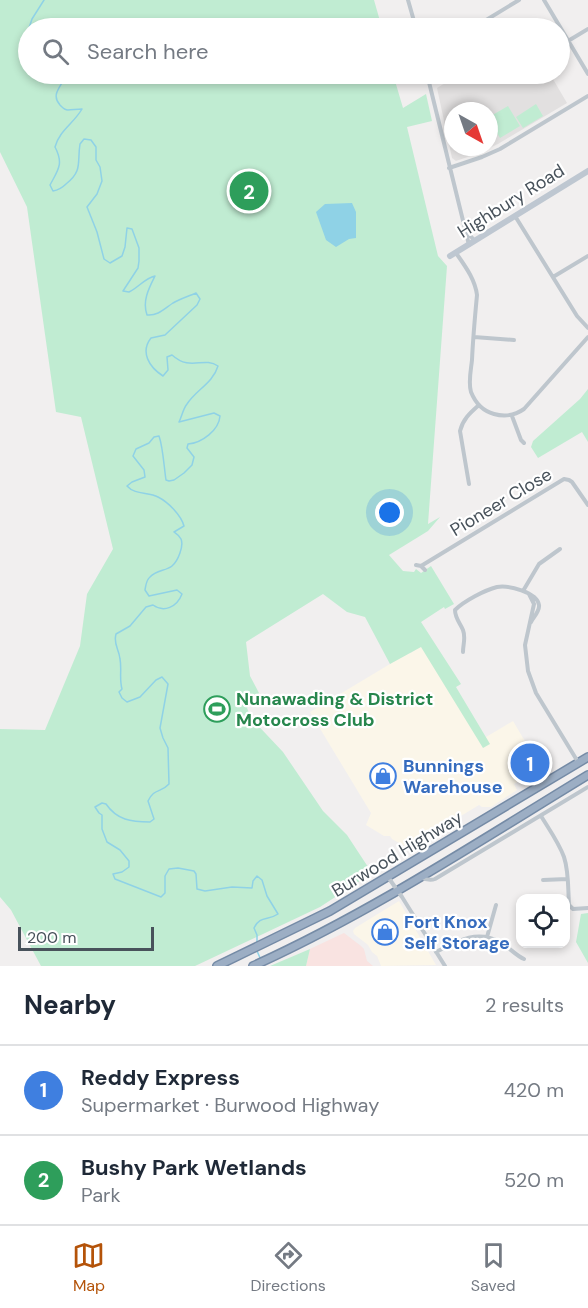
<!DOCTYPE html>
<meta charset="utf-8">
<style>
:root{--surface:#fff;--page:#f2f2f3;--text:#1f2937;--muted:#747a83;--line:#e0e1e3;--accent:#b45309}
body{margin:0;font-family:"DM Sans",sans-serif;background:var(--page);color:var(--text)}
.controls{position:absolute;right:18px;bottom:18px;display:grid;overflow:hidden;border-radius:12px;box-shadow:0 3px 9px #0003}
.controls button{width:54px;height:54px;display:grid;place-items:center;padding:0;border:0;border-bottom:2px solid var(--line);background:var(--surface);color:var(--text);font:30px sans-serif}
.compass{position:absolute;left:444px;top:102px;width:54px;height:54px;border-radius:50%;background:var(--surface);box-shadow:0 3px 9px #0003;rotate:140deg}
.scale{position:absolute;left:18px;bottom:15px;width:136px;box-sizing:border-box;padding-left:6px;border:3px solid #48525b;border-top:0;font-size:16px;line-height:21px;white-space:nowrap;color:#48525b;-webkit-text-stroke:4px #fff;paint-order:stroke}
.you{position:absolute;left:390px;top:513px;width:21px;height:21px;margin:-15px;border:4px solid #fff;border-radius:50%;background:#1a73e8;box-shadow:0 0 0 9px #1a73e833}
.badge{display:grid;place-items:center;width:39px;height:39px;border-radius:50%;background:var(--accent);color:#fff;font-size:20px;font-weight:700}
.pin{position:absolute;translate:-50% -50%;border:3px solid #fff;box-shadow:0 2px 6px #0006}
.list{margin:0;padding:0;list-style:none}
h2{display:flex;justify-content:space-between;align-items:center;height:78px;margin:0;padding:0 24px;font-size:26px}
h2 small{font-size:20px;font-weight:400;color:var(--muted)}
.list li{display:grid;grid-template-columns:39px 1fr auto;gap:18px;align-items:center;box-sizing:border-box;height:90px;padding:0 24px;border-top:2px solid var(--line)}
.list b{display:block;font-size:22px;white-space:nowrap}
.list p{margin:0;font-size:20px;white-space:nowrap;color:var(--muted)}
.list em{font-size:20px;font-style:normal;color:var(--muted)}
.icon{flex:none;width:33px;height:33px;fill:none;stroke:currentColor;stroke-width:2;stroke-linecap:round;stroke-linejoin:round}
.map{position:relative;flex:none;width:588px;height:966px;overflow:hidden}
.search{position:absolute;background:var(--surface);box-shadow:0 3px 9px #0003;left:18px;right:18px;top:18px;height:66px;display:flex;align-items:center;gap:15px;box-sizing:border-box;padding:0 21px;border-radius:33px;color:var(--muted);font-size:22px}
.sheet{height:258px;background:var(--surface)}
nav{display:flex;justify-content:space-around;align-items:center;box-sizing:border-box;height:84px;border-top:2px solid var(--line);background:var(--surface);font-size:16px;color:var(--muted)}
nav a{display:grid;justify-items:center;gap:3px}
nav .on{color:var(--accent)}
.map>svg:first-child{display:block}
.commercial{fill:#fbf6e9}
.education{fill:#e2e0e0;fill-rule:evenodd}
.medical{fill:#f9e3e1}
.green{fill:#c0ecd2}
.water{fill:#8fd2e6}
.lines{fill:none;stroke-linecap:round;stroke-linejoin:round}
.stream{stroke:#8fd2e6;stroke-width:1.5}
.trunk-casing{stroke:#758ba6;stroke-width:10}
.minor{stroke:#bec6cd;stroke-width:4}
.secondary{stroke:#bec7d1;stroke-width:6}
.trunk{stroke:#9caec4;stroke-width:7}
.labels{text-anchor:middle;dominant-baseline:central;stroke-width:4.5;stroke-linejoin:round;paint-order:stroke}
.street-label{font-size:18px;fill:#48525b;stroke:#fff}
.leisure-label{font-size:18px;font-weight:bold;fill:#27864d;stroke:#fff;text-anchor:start}
.shop-label{font-size:18px;font-weight:bold;fill:#366cbe;stroke:#fff;text-anchor:start}
</style>
<div class="map">
<svg width="588" height="966" viewBox="0 0 588 966">
<rect width="100%" height="100%" fill="#f1efef"/>
<path class="commercial" d="M 421,646 L 490,744 L 486,737 L 513,721 L 541,768 L 514,784 L 517,790 L 491,807 L 482,807 L 479,805 L 408,848 L 392,839 L 390,836 L 384,836 L 366,825 L 371,813 L 310,712 L 410,652 L 411,653 Z
M 399,901 L 436,965 L 381,966 L 377,956 L 372,952 L 368,945 L 354,934 L 353,931 L 355,928 Z"/>
<path class="education" d="M 460,74 L 550,74 L 567,103 L 498,144 L 479,153 L 456,161 L 452,158 L 437,88 ZM 453,111 L 489,111 L 489,147 L 453,147 Z"/>
<path class="medical" d="M 344,933 L 361,946 L 364,949 L 367,961 L 373,966 L 306,966 L 310,949 Z"/>
<path class="green" d="M 0,0 L 374,0 L 382,28 L 28,28 L 28,74 L 393,74 L 403,108 L 426,94 L 432,121 L 407,127 L 438,256 L 447,266 L 428,524 L 440,517 L 428,531 L 389,555 L 403,571 L 414,572 L 416,569 L 421,573 L 431,566 L 454,604 L 445,609 L 444,607 L 421,622 L 461,684 L 456,687 L 490,744 L 483,748 L 421,647 L 390,664 L 365,617 L 347,612 L 323,594 L 246,642 L 250,676 L 259,693 L 247,708 L 251,718 L 283,752 L 323,811 L 347,835 L 372,873 L 320,907 L 195,966 L 41,966 L 11,910 L 0,897 L 0,729 L 45,730 L 80,646 L 87,594 L 113,549 L 81,417 L 56,412 L 27,207 L 0,152 Z
M 536,104 L 543,116 L 523,128 L 516,117 Z
M 508,106 L 520,126 L 500,138 L 489,120 L 489,117 Z
M 588,389 L 588,442 L 582,432 L 538,458 L 531,447 L 533,441 L 580,399 Z
M 588,913 L 588,963 L 576,942 L 581,914 Z
M 310,949 L 306,966 L 270,966 Z"/>
<path class="water" d="M 352,203 L 356,212 L 356,238 L 349,239 L 336,247 L 326,240 L 316,212 L 325,204 Z"/>
<g class="lines">
<path class="stream" d="M 29,28 L 32,19 L 44,0
M 28,29 L 27,39 L 28,48
M 39,74 L 46,78 L 59,76 L 64,79 C 60,88 51,95 60,105 C 62,107 64,110 68,110 C 72,110 77,109 82,109 C 74,123 59,131 55,147 C 64,164 58,170 50,185 L 53,191 C 59,190 62,188 66,184 C 83,171 77,162 80,144 L 84,139 L 91,140 L 96,147 L 96,160 L 100,167 L 102,181 L 97,194 L 87,207 L 97,232 L 104,259 L 110,263 L 122,256 L 125,247 L 127,228 L 132,229 L 139,248 L 139,261 L 138,268 L 123,291 L 129,292 C 138,288 145,278 155,276 C 149,288 142,301 147,315 C 158,316 164,309 173,303 C 180,299 189,296 196,293 L 200,299 L 197,305 L 165,335 L 151,338 C 140,352 149,367 163,376 L 168,370 L 167,357 L 172,355 C 191,372 203,356 218,366 C 213,383 196,390 187,404 C 183,409 182,416 179,422 L 214,413 L 220,416 C 219,430 202,443 188,444 L 187,448 L 194,457 L 192,465 L 184,473 L 174,480 L 169,481 L 166,480 C 164,467 163,447 159,436 L 154,437 L 149,443 L 136,449 L 133,456 L 144,470 L 145,477 L 132,482 L 127,486 C 135,495 148,492 158,497 C 168,502 181,515 184,526 L 174,532 C 177,534 179,535 181,539 C 184,546 178,561 172,566 C 166,571 156,570 150,577 C 146,580 146,585 145,590 L 149,596 L 177,590 L 182,594 C 177,607 164,613 153,605 L 146,607 L 130,626 L 116,634 C 113,644 119,649 120,659 C 122,669 119,679 122,689 L 119,692 L 122,698 L 127,702 L 140,697 L 156,680 L 162,677 L 168,684 L 160,728 L 163,738 L 168,748 L 169,784 C 161,793 154,788 148,801 L 154,819 L 150,822 C 131,822 117,820 106,804 L 102,803 L 95,807 L 99,813 L 102,815 L 102,829 L 107,842 L 120,850 L 129,861 L 129,867 L 122,872 L 113,874 L 115,879 L 161,897 L 165,893 L 165,876 L 169,869 L 178,868 L 194,871 L 196,874 L 197,889 L 205,891 L 232,887 L 252,888 L 253,881 L 257,876 L 262,880 L 267,896 L 278,914 C 268,921 260,915 254,928 L 257,935 L 257,943
M 257,951 L 261,960"/>
<g class="trunk-casing">
<path id="trunk" d="M 217,966 L 330,911 L 588,757
M 253,966 C 370,913 478,842 588,775"/>
</g>
<path class="minor" d="M 408,0 L 416,28
M 544,0 L 588,74
M 473,28 L 519,0
M 568,41 L 588,29
M 427,74 L 469,245
M 449,168 L 482,157 L 500,149 L 588,96
M 515,216 L 577,316 L 588,328
M 465,230 L 475,241
M 456,253 C 465,266 475,279 477,295 C 475,316 473,338 472,360 C 471,370 468,382 471,392 C 475,402 483,411 494,414 C 505,417 514,416 524,409 L 588,337
M 553,277 L 588,256
M 474,337 L 514,340
M 512,416 L 521,440 L 524,443
M 469,484 L 460,431 C 463,419 470,413 479,405
M 416,565 L 421,566 L 425,570
M 421,566 L 564,479 L 569,480 L 572,482 L 588,505
M 523,591 L 539,564 L 560,549
M 529,594 L 534,604 L 525,645 L 528,671 L 536,693 L 578,762
M 463,652 C 463,644 466,638 463,630 C 460,623 455,618 455,610 C 464,601 485,590 497,587 C 508,585 537,592 539,605 C 540,611 533,618 531,622
M 541,816 C 549,829 559,843 564,857 C 569,872 568,890 569,905 L 573,909 L 588,908
M 388,877 L 402,897 L 445,966
M 420,877 C 426,880 430,881 435,879 L 588,787
M 543,880 L 567,879
M 487,937 L 496,905
M 436,952 C 457,941 477,929 500,942 C 509,947 515,955 524,959"/>
<path class="secondary" d="M 450,256 L 588,171"/>
<use href="#trunk" class="trunk"/>
</g>
<defs>
<g id="stadium-ring" transform="scale(1.35)"><circle r="9.5" fill="#fff" stroke="#2e9e5b" stroke-width="1.5"/><path d="M0-5a6.5 5 0 1 0 0 10a6.5 5 0 1 0 0-10ZM-3.5-1.8h7v3.6h-7Z" fill="#2e9e5b"/></g>
<g id="shop-ring" transform="scale(1.35)"><circle r="9.5" fill="#fff" stroke="#3f7fe0" stroke-width="1.5"/><path d="M-5-2.5h2.3a2.7 3.5 0 0 1 5.4 0H5L5.5 6h-11ZM-1.5-2.5h3a1.5 2.3 0 0 0-3 0Z" fill="#3f7fe0"/></g>
</defs>
<g fill-rule="evenodd">
<use href="#stadium-ring" x="217" y="709"/>
<use href="#shop-ring" x="383" y="776"/>
<use href="#shop-ring" x="385" y="932"/>
</g>
<g class="labels">
<g class="street-label">
<text transform="translate(511 201) rotate(-32)">Highbury Road</text>
<text transform="translate(501 502) rotate(-31)">Pioneer Close</text>
<text transform="translate(397 854) rotate(-31)">Burwood Highway</text>
</g>
<g class="leisure-label">
<text x="236" y="699">Nunawading &amp; District<tspan x="236" dy="21">Motocross Club</tspan></text>
</g>
<g class="shop-label">
<text x="403" y="766">Bunnings<tspan x="403" dy="21">Warehouse</tspan></text>
<text x="404" y="922">Fort Knox<tspan x="404" dy="21">Self Storage</tspan></text>
</g>
</g>
</svg>
<div class="controls">
<button><svg class="icon" aria-label="locate" viewBox="0 0 24 24"><circle cx="12" cy="12" r="6"/><path d="M12 2v4M12 18v4M2 12h4M18 12h4"/></svg></button>
</div>
<svg class="compass" viewBox="-18 -18 36 36"><path d="M0-13l5 13h-10z" fill="#e53935"/><path d="M0 13l5-13h-10z" fill="#747a83"/></svg>
<div class="scale">200 m</div>
<div class="you"></div>
<div class="pin badge" style="left:530px;top:763px;background:#3f7fe0">1</div>
<div class="pin badge" style="left:249px;top:191px;background:#2e9e5b">2</div>
<div class="search"><svg class="icon" aria-label="search" viewBox="0 0 24 24"><circle cx="10" cy="10" r="6"/><path d="M15 15l6 6"/></svg>Search here</div>
</div>
<section class="sheet">
<h2>Nearby<small>2 results</small></h2>
<ul class="list">
<li><span class="badge" style="background:#3f7fe0">1</span><div><b>Reddy Express</b><p>Supermarket · Burwood Highway</p></div><em>420 m</em></li>
<li><span class="badge" style="background:#2e9e5b">2</span><div><b>Bushy Park Wetlands</b><p>Park</p></div><em>520 m</em></li>
</ul>
</section>
<nav>
<a class="on"><svg class="icon" aria-label="map" viewBox="0 0 24 24"><path d="M3 6l6-2 6 2 6-2v14l-6 2-6-2-6 2zM9 4v14M15 6v14"/></svg>Map</a>
<a><svg class="icon" aria-label="directions" viewBox="0 0 24 24"><path d="M12 3l9 9-9 9-9-9zM9 14v-3h6M13 9l2 2-2 2"/></svg>Directions</a>
<a><svg class="icon" aria-label="saved" viewBox="0 0 24 24"><path d="M7 4h10v16l-5-4-5 4z"/></svg>Saved</a>
</nav>
